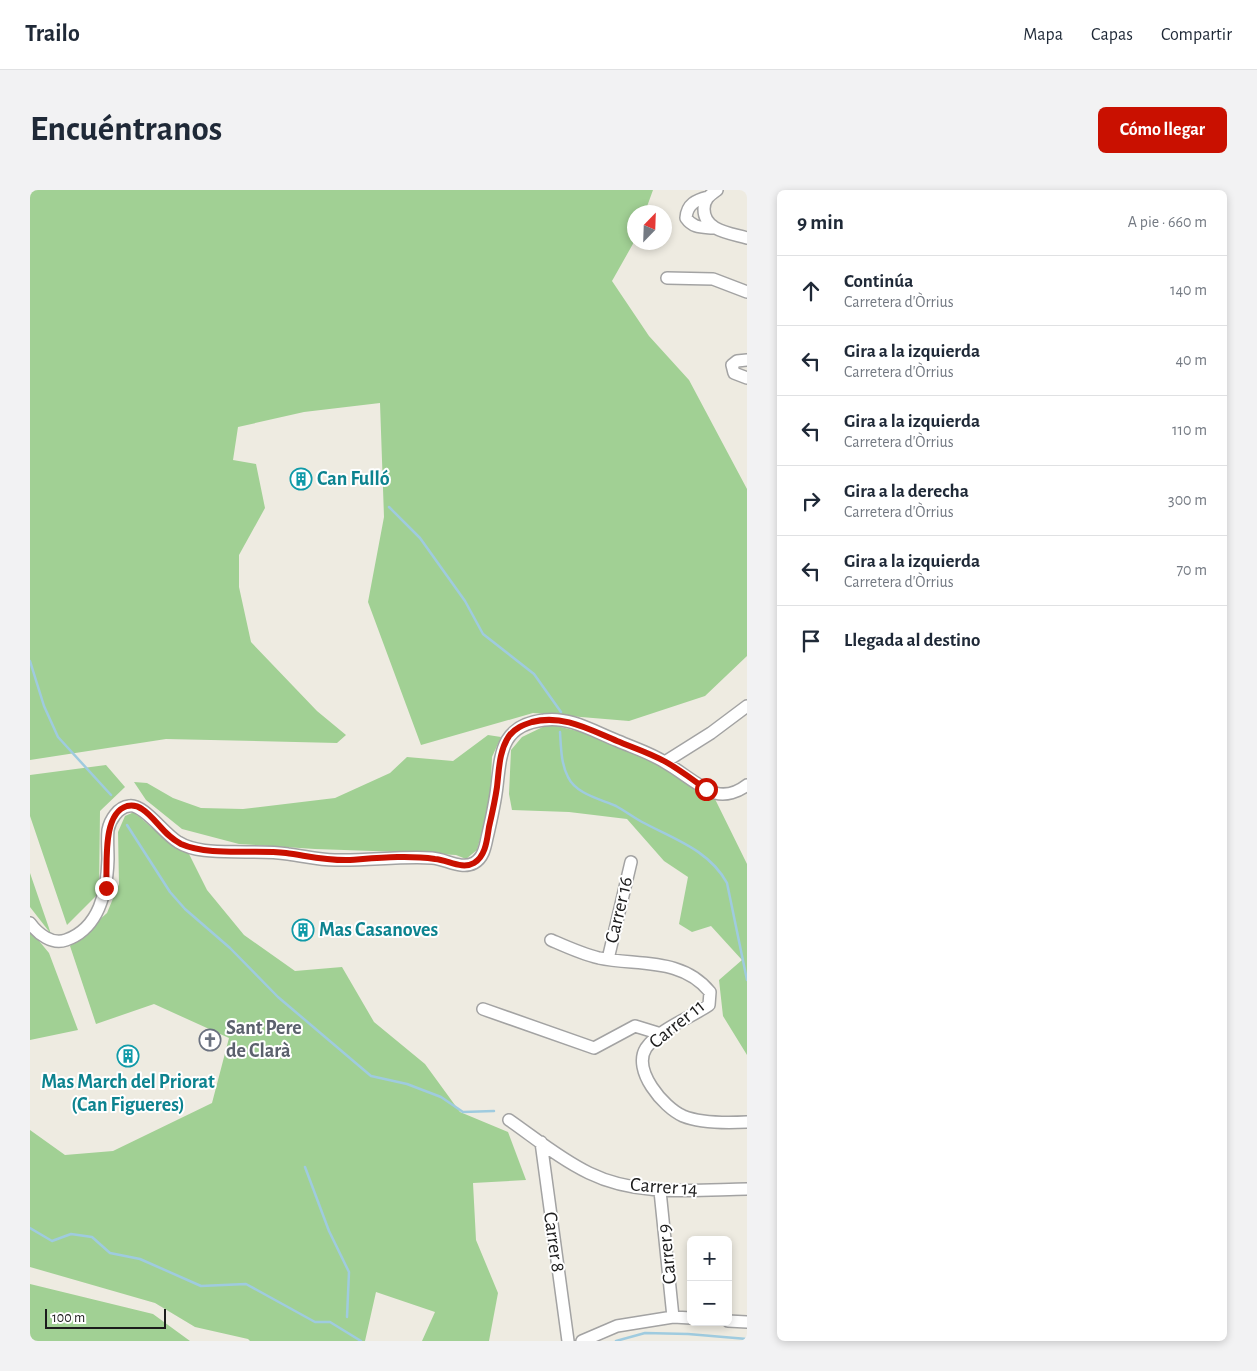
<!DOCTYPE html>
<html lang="es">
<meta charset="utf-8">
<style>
:root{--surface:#fff;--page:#f2f2f3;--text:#1f2937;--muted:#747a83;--line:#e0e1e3;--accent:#c91000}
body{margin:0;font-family:"Alegreya Sans",sans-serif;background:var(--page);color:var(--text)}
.controls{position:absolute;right:15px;bottom:15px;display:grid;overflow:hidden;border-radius:8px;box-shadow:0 2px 8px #0003}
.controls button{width:45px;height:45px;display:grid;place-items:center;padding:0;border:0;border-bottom:1px solid var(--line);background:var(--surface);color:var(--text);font:25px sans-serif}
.compass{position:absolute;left:597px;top:15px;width:45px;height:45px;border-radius:50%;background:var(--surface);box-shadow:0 2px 8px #0003;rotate:23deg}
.scale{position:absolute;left:15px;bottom:12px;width:121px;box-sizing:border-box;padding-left:5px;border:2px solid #1c1c1c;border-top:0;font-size:14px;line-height:18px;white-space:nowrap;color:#1c1c1c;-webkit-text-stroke:4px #fff;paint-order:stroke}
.stop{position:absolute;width:15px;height:15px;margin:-11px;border:4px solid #c91000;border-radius:50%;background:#fff}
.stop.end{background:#c91000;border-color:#fff;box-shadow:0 1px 5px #0008}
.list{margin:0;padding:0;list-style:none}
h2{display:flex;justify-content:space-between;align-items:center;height:65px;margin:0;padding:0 20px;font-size:21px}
h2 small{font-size:16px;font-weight:400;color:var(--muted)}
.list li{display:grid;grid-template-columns:32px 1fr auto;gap:15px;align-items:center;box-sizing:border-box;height:70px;padding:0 20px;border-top:1px solid var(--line)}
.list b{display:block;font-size:19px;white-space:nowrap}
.list p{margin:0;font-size:16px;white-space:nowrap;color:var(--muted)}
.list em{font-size:16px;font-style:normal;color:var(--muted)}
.icon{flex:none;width:28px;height:28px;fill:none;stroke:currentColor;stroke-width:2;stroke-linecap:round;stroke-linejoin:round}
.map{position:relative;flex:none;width:717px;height:1151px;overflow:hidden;border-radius:8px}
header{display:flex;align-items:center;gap:30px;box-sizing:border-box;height:70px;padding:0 25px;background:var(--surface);border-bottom:1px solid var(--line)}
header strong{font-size:24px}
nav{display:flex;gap:28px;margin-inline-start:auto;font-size:18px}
.intro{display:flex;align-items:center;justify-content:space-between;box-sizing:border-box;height:120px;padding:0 30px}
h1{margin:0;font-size:35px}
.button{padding:12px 22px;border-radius:8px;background:var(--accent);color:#fff;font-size:18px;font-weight:700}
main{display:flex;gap:30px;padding:0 30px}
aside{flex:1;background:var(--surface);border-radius:8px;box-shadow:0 2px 8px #0003}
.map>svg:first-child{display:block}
.forest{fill:#a1d094}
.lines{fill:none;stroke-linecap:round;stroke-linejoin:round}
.stream{stroke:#9fcbdf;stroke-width:2.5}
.minor-casing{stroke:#a3a3a3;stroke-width:14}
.minor{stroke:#fff;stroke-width:11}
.route{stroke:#c91000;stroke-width:6}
.labels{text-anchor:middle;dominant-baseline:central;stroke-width:4;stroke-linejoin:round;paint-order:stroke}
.culture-label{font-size:20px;font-weight:bold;fill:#0d838f;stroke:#fff;text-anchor:start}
.street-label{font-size:20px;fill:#1c1c1c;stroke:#fff}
.worship-label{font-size:20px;font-weight:bold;fill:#5b616d;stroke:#fff;text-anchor:start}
</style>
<header>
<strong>Trailo</strong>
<nav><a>Mapa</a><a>Capas</a><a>Compartir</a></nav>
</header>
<div class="intro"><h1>Encuéntranos</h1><a class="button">Cómo llegar</a></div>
<main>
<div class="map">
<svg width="717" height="1151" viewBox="0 0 717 1151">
<rect width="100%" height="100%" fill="#eeebe1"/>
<path class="forest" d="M 0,0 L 623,0 L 615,22 L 604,22 L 604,52 L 582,91 L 619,146 L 659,190 L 717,299 L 717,466 L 675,506 L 599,531 L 503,523 L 391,555 L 338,412 L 354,327 L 350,213 L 274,222 L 208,237 L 203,270 L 226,274 L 235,318 L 209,365 L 209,397 L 221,452 L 287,521 L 316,545 L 307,553 L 136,549 L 0,570 Z
M 519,534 L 559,544 L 636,577 L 684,607 L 717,674 L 717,865 L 693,826 L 689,790 L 712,770 L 681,736 L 662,742 L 649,734 L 658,687 L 634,671 L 597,629 L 539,622 L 482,620 L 479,604 L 481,560 L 492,547 Z
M 458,545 L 471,547 L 462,567 L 460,613 L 447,660 L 436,669 L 426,665 L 372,662 L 285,659 L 209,654 L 152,639 L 116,610 L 104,592 L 117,593 L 143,608 L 171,618 L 213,619 L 305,608 L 360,583 L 377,567 L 423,571 Z
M 76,575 L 95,597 L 70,621 L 69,703 L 37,735 L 0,626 L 0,585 Z
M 104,622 L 121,637 L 158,662 L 177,700 L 214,745 L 265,781 L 312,777 L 344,832 L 395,874 L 430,922 L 478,942 L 496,990 L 443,993 L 446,1050 L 468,1103 L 459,1151 L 392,1151 L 405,1122 L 346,1102 L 335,1151 L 220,1151 L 218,1149 L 165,1137 L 125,1113 L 0,1077 L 0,940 L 35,965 L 83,961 L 182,913 L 199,848 L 124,814 L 66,834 L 40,756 L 77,723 L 89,694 L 88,642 L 95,626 Z
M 0,683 L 21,744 L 0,717 Z
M 0,740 L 19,763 L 48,840 L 0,850 Z
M 0,1094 L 123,1124 L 160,1151 L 0,1151 Z"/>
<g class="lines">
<path class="stream" d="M 359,317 L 390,348 L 435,411 L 453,444 L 504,484 L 531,522
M 0,471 L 14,516 L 28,547 L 81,605
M 530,542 C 531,557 531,574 538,587 C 546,604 570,609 586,616 C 595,621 603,627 612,632 C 644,649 679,660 697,693 L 717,790
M 97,635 L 140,702 L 155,719 L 200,758 L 248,807 L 341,886 L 377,894 L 411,907 L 433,922 L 464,921
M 275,977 L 299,1041 L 319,1082 L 317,1127
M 0,1038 L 22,1051 L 41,1044 L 62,1047 L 80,1063 L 110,1069 L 171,1096 L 216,1094 L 285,1132 L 300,1132 L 331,1151
M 586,1151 L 615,1143 L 658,1144 L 717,1149"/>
<g class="minor-casing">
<path id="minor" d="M 687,0 C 680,5 674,9 674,19 C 674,41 700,43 717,48
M 678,7 C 666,10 657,14 656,28 C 663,38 671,37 683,38
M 637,88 L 683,89 L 717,102
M 717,170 L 707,171 L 702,175 L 704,183 L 717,188
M 635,572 L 681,543 L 717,516
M 0,733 C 8,744 22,755 36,750 C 70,738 77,701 78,669 C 78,660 77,649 78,640 C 80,630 88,617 99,616 C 113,613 134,644 148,652 C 167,664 197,661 219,662 C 232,662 245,662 258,664 C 274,666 289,670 305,670 C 337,671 370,666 402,668 C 416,669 431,680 444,673 C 453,668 455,658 457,648 C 461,631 465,614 467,596 C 471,561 472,535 514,530 C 539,526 565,542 588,551 C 604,558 621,563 636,573 C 652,582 668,597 685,603 C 696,606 708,602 717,595
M 521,750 C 537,757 552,764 569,768 C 607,776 652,767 680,802 L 679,815 C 660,828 629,839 616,858 C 602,880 633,917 653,926 C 670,933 698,933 717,932
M 578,769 L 601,672
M 453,819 L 564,858 L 605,836 L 631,844
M 479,930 C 505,948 530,969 559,983 C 608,1007 664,1000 717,999
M 511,952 L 538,1151
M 630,1001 L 643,1127
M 698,1131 L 717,1132
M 552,1151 L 587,1136 L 643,1127 L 661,1128"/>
</g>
<use href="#minor" class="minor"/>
</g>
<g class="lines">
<path class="route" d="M 76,698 C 78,677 71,624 97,616 C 102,615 108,616 112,619 C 126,628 133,645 151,654 C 181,667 223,659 256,663 C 278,666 298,671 320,670 C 348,668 377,665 405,669 C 418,670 432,680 444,673 C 456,666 457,649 459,637 C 462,624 465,611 467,597 C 469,580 469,561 479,546 C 485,538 493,535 502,532 C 533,524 560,540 587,551 C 604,558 620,563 636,572 C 650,580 663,590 676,599"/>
</g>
<defs>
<g id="building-ring" transform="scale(1.125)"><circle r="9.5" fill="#fff" stroke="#0f9aa8" stroke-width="1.5"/><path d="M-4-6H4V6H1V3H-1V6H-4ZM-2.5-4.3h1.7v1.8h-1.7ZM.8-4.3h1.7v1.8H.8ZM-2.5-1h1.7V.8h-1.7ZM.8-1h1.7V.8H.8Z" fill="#0f9aa8"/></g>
<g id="church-ring" transform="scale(1.125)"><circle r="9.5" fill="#fff" stroke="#6b7280" stroke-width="1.5"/><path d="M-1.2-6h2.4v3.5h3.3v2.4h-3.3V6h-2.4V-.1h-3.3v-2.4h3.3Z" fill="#6b7280"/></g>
</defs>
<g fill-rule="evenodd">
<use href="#building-ring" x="271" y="289"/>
<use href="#building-ring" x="273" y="740"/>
<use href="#church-ring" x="180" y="850"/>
<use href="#building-ring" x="98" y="866"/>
</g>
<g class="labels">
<g class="culture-label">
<text x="287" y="289">Can Fulló</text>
<text x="289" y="740">Mas Casanoves</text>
<text x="98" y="892" text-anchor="middle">Mas March del Priorat<tspan x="98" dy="23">(Can Figueres)</tspan></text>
</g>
<g class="street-label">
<text transform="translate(589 720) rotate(-77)">Carrer 16</text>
<text transform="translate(647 834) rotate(-39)">Carrer 11</text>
<text transform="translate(634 997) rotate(4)">Carrer 14</text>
<text transform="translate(524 1052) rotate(82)">Carrer 8</text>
<text transform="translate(637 1064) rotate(-96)">Carrer 9</text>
</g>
<g class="worship-label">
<text x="196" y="838">Sant Pere<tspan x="196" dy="23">de Clarà</tspan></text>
</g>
</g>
</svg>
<div class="controls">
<button>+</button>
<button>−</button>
</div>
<svg class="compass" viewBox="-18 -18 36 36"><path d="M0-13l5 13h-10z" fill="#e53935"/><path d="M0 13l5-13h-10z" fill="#747a83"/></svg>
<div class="scale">100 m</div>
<div class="stop" style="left:676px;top:599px"></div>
<div class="stop end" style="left:76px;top:698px"></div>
</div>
<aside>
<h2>9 min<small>A pie · 660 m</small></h2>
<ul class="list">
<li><svg class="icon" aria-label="ahead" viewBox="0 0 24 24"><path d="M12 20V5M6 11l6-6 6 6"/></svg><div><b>Continúa</b><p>Carretera d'Òrrius</p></div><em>140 m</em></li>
<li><svg class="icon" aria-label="left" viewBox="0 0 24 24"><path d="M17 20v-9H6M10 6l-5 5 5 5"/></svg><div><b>Gira a la izquierda</b><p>Carretera d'Òrrius</p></div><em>40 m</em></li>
<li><svg class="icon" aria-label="left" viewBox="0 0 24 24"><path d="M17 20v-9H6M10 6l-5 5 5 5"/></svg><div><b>Gira a la izquierda</b><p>Carretera d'Òrrius</p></div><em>110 m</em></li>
<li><svg class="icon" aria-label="right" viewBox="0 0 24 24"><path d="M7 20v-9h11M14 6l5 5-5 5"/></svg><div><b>Gira a la derecha</b><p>Carretera d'Òrrius</p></div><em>300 m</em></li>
<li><svg class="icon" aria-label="left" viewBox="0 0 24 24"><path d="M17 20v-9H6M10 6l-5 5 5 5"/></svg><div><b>Gira a la izquierda</b><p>Carretera d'Òrrius</p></div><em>70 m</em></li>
<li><svg class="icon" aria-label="arrive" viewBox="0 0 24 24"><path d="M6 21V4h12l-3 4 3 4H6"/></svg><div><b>Llegada al destino</b></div></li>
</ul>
</aside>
</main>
